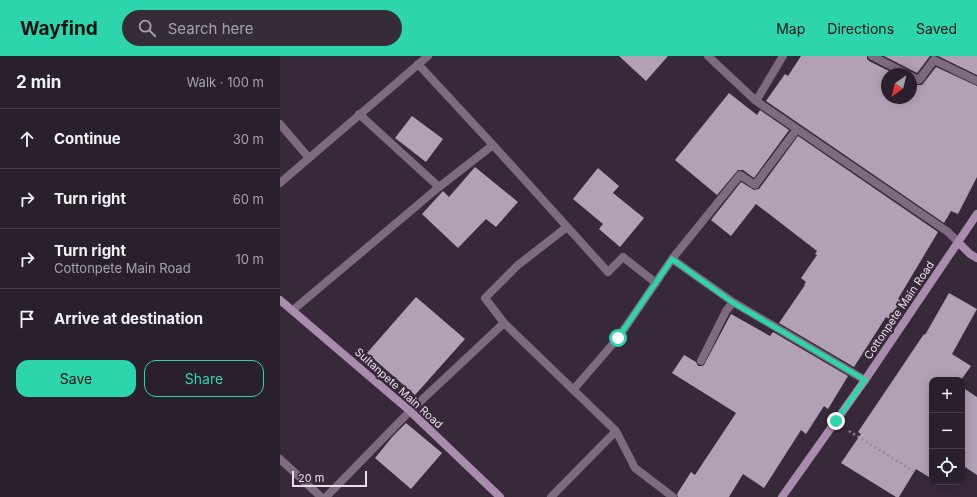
<!DOCTYPE html>
<meta charset="utf-8">
<style>
:root{--surface:#2a1f2c;--page:#362c38;--text:#f1f3f6;--muted:#a5a2a9;--line:#463d48;--accent:#2cd5ab}
body{margin:0;font-family:Inter,sans-serif;background:var(--page);color:var(--text)}
.controls{position:absolute;right:12px;bottom:12px;display:grid;overflow:hidden;border-radius:8px;box-shadow:0 2px 10px #0003}
.controls button{width:36px;height:36px;display:grid;place-items:center;padding:0;border:0;border-bottom:1px solid var(--line);background:var(--surface);color:var(--text);font:20px sans-serif}
.compass{position:absolute;left:601px;top:12px;width:36px;height:36px;border-radius:50%;background:var(--surface);box-shadow:0 2px 10px #0003;rotate:215deg}
.scale{position:absolute;left:12px;bottom:10px;width:75px;box-sizing:border-box;padding-left:4px;border:2px solid #e8deea;border-top:0;font-size:11px;line-height:14px;white-space:nowrap;color:#e8deea;-webkit-text-stroke:3px #38293a;paint-order:stroke}
.stop{position:absolute;width:12px;height:12px;margin:-9px;border:3px solid #2cd5ab;border-radius:50%;background:#fff}
.stop.end{background:#2cd5ab;border-color:#fff;box-shadow:0 1px 4px #0008}
.list{margin:0;padding:0;list-style:none}
h2{display:flex;justify-content:space-between;align-items:center;height:52px;margin:0;padding:0 16px;font-size:17px}
h2 small{font-size:13px;font-weight:400;color:var(--muted)}
.list li{display:grid;grid-template-columns:26px 1fr auto;gap:12px;align-items:center;box-sizing:border-box;height:60px;padding:0 16px;border-top:1px solid var(--line)}
.list b{display:block;font-size:15px;white-space:nowrap}
.list p{margin:0;font-size:13px;white-space:nowrap;color:var(--muted)}
.list em{font-size:13px;font-style:normal;color:var(--muted)}
.actions{display:flex;gap:8px;padding:12px 16px}
.actions a{flex:1;padding:9px 0;border:1px solid var(--accent);border-radius:12px;text-align:center;font-size:14px;color:var(--accent)}
.actions .main{background:var(--accent);color:#111}
.icon{flex:none;width:22px;height:22px;fill:none;stroke:currentColor;stroke-width:2;stroke-linecap:round;stroke-linejoin:round}
.map{position:relative;flex:none;width:697px;height:441px;overflow:hidden}
header{display:flex;align-items:center;gap:24px;box-sizing:border-box;height:56px;padding:0 20px;background:var(--accent);color:#111}
header strong{font-size:19px}
nav{display:flex;gap:22px;margin-inline-start:auto;font-size:14px}
.search{width:280px;height:36px;background:var(--page);display:flex;align-items:center;gap:10px;box-sizing:border-box;padding:0 14px;border-radius:22px;color:var(--muted);font-size:15px}
main{display:flex}
aside{flex:1;background:var(--surface)}
.map>svg:first-child{display:block}
.building{fill:#b2a0b6}
.lines{fill:none;stroke-linecap:round;stroke-linejoin:round}
.path{stroke:#968a98;stroke-width:2.5;stroke-dasharray:2 3;stroke-linecap:butt}
.street{stroke:#7e6b81;stroke-width:8}
.secondary{stroke:#aa8caf;stroke-width:8}
.route{stroke:#2cd5ab;stroke-width:5}
.labels{text-anchor:middle;dominant-baseline:central;stroke-width:4;stroke-linejoin:round;paint-order:stroke}
.street-label{font-size:11px;fill:#e8deea;stroke:#38293a}
</style>
<header>
<strong>Wayfind</strong>
<div class="search"><svg class="icon" aria-label="search" viewBox="0 0 24 24"><circle cx="10" cy="10" r="6"/><path d="M15 15l6 6"/></svg>Search here</div>
<nav><a>Map</a><a>Directions</a><a>Saved</a></nav>
</header>
<main>
<aside>
<h2>2 min<small>Walk · 100 m</small></h2>
<ul class="list">
<li><svg class="icon" aria-label="ahead" viewBox="0 0 24 24"><path d="M12 20V5M6 11l6-6 6 6"/></svg><div><b>Continue</b></div><em>30 m</em></li>
<li><svg class="icon" aria-label="right" viewBox="0 0 24 24"><path d="M7 20v-9h11M14 6l5 5-5 5"/></svg><div><b>Turn right</b></div><em>60 m</em></li>
<li><svg class="icon" aria-label="right" viewBox="0 0 24 24"><path d="M7 20v-9h11M14 6l5 5-5 5"/></svg><div><b>Turn right</b><p>Cottonpete Main Road</p></div><em>10 m</em></li>
<li><svg class="icon" aria-label="arrive" viewBox="0 0 24 24"><path d="M6 21V4h12l-3 4 3 4H6"/></svg><div><b>Arrive at destination</b></div></li>
</ul>
<div class="actions"><a class="main">Save</a><a>Share</a></div>
</aside>
<div class="map">
<svg width="697" height="441" viewBox="0 0 697 441">
<rect width="100%" height="100%" fill="#38293a"/>
<path class="building" d="M 339,0 L 388,0 L 366,25 Z
M 521,0 L 587,0 L 587,3 L 589,5 L 615,18 L 607,18 L 607,42 L 631,42 L 631,26 L 637,29 L 642,29 L 656,11 L 697,30 L 697,121 L 678,158 L 671,155 L 664,167 L 486,45 L 505,18 L 508,20 Z
M 604,0 L 650,0 L 637,17 Z
M 658,0 L 697,0 L 697,19 Z
M 449,37 L 477,59 L 480,54 L 509,74 L 474,122 L 463,114 L 458,114 L 437,139 L 395,104 Z
M 132,60 L 163,83 L 146,106 L 115,82 Z
M 518,80 L 658,176 L 618,243 L 621,245 L 609,263 L 606,261 L 574,311 L 499,267 L 525,229 L 524,229 L 526,226 L 521,222 L 537,199 L 535,198 L 537,195 L 476,148 L 451,180 L 431,164 L 461,126 L 474,134 L 479,133 Z
M 195,111 L 238,146 L 216,171 L 206,163 L 178,192 L 142,158 L 163,135 L 169,141 Z
M 318,112 L 339,130 L 333,137 L 364,162 L 340,191 L 319,173 L 323,168 L 293,143 Z
M 669,237 L 697,253 L 672,298 L 691,310 L 681,324 L 652,324 L 652,423 L 636,413 L 619,441 L 616,441 L 561,407 L 581,378 L 578,376 L 644,278 L 645,279 Z
M 136,241 L 185,283 L 135,339 L 87,297 Z
M 451,258 L 490,280 L 493,276 L 568,320 L 548,353 L 544,350 L 526,378 L 521,374 L 484,432 L 463,418 L 449,441 L 398,441 L 397,438 L 411,416 L 415,419 L 456,357 L 392,317 L 404,299 L 416,306 L 418,310 L 422,310 L 424,309 Z
M 682,331 L 697,341 L 697,419 L 682,409 Z
M 126,367 L 162,397 L 131,433 L 95,402 L 113,380 Z"/>
<g class="lines">
<path class="path" d="M 569,375 L 635,416"/>
<path class="street" d="M 428,0 L 476,45 L 668,176 L 678,186
M 592,0 L 627,18
M 138,8 L 213,89 L 328,216 L 343,201 L 376,227
M 631,20 L 639,24 L 654,4 L 697,25
M 476,45 L 503,0
M 79,58 L 159,131
M 0,68 L 29,102
M 0,127 L 148,0
M 287,171 L 238,209 L 205,242 L 224,267 L 336,375 L 355,412 L 393,441
M 392,203 L 453,246 L 585,324
M 13,254 L 159,131 L 213,89
M 421,305 L 446,255 L 453,246
M 293,334 L 338,282 L 392,203 L 460,119 L 475,129 L 517,73
M 0,403 L 41,441
M 46,441 L 130,355 L 224,267
M 271,441 L 336,375"/>
<path class="secondary" d="M 678,186 L 690,198 L 697,202
M 0,244 L 130,355 L 220,441
M 502,441 L 585,324 L 697,158"/>
</g>
<g class="lines">
<path class="route" d="M 338,282 L 392,203 L 452,246 L 585,324 L 556,365"/>
</g>
<g class="labels">
<g class="street-label">
<text transform="translate(619 254) rotate(-56)">Cottonpete Main Road</text>
<text transform="translate(119 332) rotate(42)">Sultanpete Main Road</text>
</g>
</g>
</svg>
<div class="controls">
<button>+</button>
<button>−</button>
<button><svg class="icon" aria-label="locate" viewBox="0 0 24 24"><circle cx="12" cy="12" r="6"/><path d="M12 2v4M12 18v4M2 12h4M18 12h4"/></svg></button>
</div>
<svg class="compass" viewBox="-18 -18 36 36"><path d="M0-13l5 13h-10z" fill="#e53935"/><path d="M0 13l5-13h-10z" fill="#a5a2a9"/></svg>
<div class="scale">20 m</div>
<div class="stop" style="left:338px;top:282px"></div>
<div class="stop end" style="left:556px;top:365px"></div>
</div>
</main>
